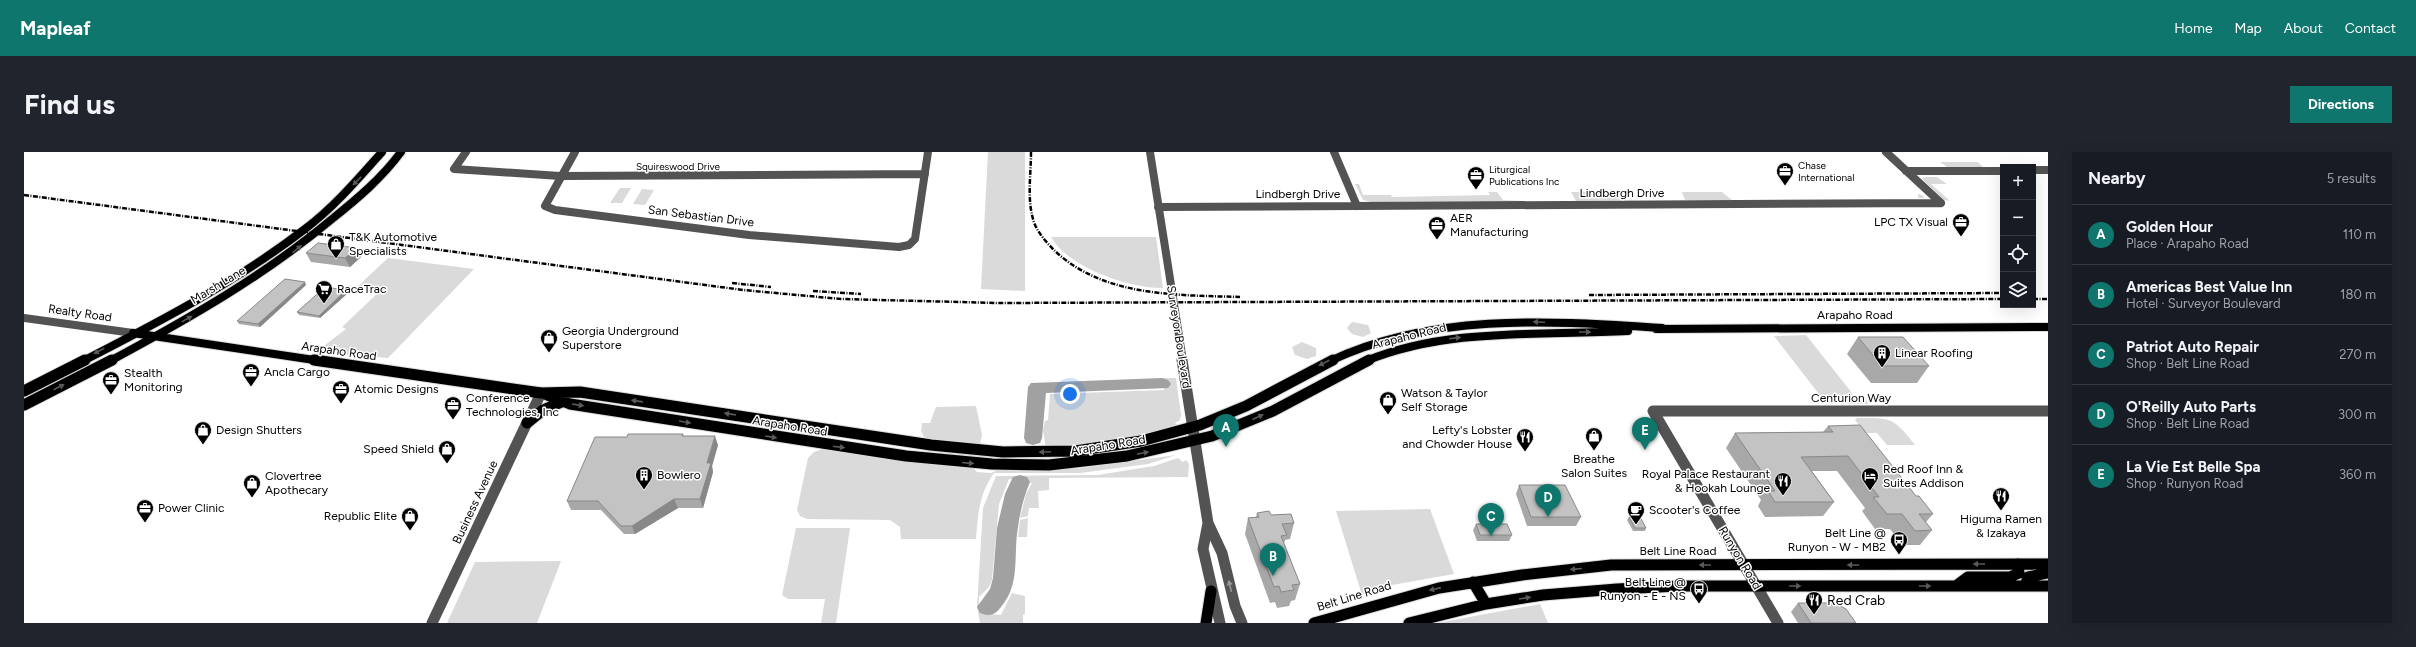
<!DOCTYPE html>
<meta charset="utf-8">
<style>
:root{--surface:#171b24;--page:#20242c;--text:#f1f3f6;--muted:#9ea1a6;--line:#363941;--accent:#0f766e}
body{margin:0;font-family:Figtree,sans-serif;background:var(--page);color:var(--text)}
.controls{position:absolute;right:12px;top:12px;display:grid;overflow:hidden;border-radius:0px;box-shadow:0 4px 16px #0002}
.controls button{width:36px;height:36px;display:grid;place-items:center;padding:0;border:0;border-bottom:1px solid var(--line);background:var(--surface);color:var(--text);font:20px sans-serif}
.you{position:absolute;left:1046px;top:242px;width:14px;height:14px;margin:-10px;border:3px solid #fff;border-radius:50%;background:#1a73e8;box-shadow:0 0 0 6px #1a73e833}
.badge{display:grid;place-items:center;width:26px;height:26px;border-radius:50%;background:var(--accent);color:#fff;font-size:13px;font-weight:700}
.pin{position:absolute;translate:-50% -33px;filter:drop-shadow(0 1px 2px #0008)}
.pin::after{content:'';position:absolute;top:21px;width:14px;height:12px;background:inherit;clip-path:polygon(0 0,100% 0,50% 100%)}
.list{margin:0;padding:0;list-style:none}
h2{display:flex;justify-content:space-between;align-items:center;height:52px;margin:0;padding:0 16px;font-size:17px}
h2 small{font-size:13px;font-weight:400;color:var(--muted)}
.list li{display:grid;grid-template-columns:26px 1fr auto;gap:12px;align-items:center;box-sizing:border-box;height:60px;padding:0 16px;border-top:1px solid var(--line)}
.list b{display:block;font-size:15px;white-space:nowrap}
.list p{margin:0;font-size:13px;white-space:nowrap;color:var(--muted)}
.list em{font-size:13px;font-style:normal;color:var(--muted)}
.icon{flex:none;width:22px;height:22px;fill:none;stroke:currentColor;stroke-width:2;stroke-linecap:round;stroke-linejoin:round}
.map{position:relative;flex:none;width:2024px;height:471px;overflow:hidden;border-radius:0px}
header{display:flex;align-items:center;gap:24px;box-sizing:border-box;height:56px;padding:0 20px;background:var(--accent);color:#fff}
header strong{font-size:19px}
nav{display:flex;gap:22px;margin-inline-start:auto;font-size:14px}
.intro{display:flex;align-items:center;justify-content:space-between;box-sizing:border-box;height:96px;padding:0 24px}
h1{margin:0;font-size:28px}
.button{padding:10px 18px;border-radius:0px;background:var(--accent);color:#fff;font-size:14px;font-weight:700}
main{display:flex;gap:24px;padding:0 24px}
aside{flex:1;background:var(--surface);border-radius:0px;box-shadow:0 4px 16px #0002}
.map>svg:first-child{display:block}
.green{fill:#dadada}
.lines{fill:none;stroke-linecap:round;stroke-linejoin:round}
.river{fill:#a1a1a1;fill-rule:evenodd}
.major-far1-casing{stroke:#dbdbdb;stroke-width:10}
.major-casing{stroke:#dbdbdb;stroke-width:13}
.minor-far1{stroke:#535353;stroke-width:8}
.minor{stroke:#535353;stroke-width:11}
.major-far1{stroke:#000;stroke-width:8}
.major{stroke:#000;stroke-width:11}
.rail{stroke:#000;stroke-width:2.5;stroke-dasharray:5 1.5 1 1.5;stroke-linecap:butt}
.wall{fill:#a8a8a8}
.shaded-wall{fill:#888}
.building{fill:#c3c3c3;stroke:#888}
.oneway{fill:#595959}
.oneway2{fill:#989898}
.labels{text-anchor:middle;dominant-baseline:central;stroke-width:3;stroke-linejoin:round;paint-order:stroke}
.far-poi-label{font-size:10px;fill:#000;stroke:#fff;text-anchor:start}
.far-street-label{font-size:10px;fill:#000;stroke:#fff}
.street-label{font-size:12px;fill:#000;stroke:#fff}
.poi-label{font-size:12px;fill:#000;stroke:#fff;text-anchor:start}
.near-poi-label{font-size:14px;fill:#000;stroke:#fff;text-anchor:start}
</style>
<header>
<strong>Mapleaf</strong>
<nav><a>Home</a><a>Map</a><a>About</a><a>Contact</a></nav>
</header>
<div class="intro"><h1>Find us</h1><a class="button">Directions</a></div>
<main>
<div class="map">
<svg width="2024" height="471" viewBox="0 0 2024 471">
<rect width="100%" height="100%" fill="#fff"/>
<path class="green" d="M 964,0 L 1001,0 L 1001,139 L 957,137 Z
M 1916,10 L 1954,10 L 1960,16 L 1923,15 Z
M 1902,25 L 1913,25 L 1923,32 L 1907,32 L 1926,49 L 1920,48 L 1900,29 L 1898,26 Z
M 1331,32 L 1335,32 L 1339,43 L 1367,43 L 1368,45 L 1466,43 L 1464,40 L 1473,40 L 1479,48 L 1500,49 L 1347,50 L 1339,48 Z
M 596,36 L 607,36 L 598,51 L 586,51 Z
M 618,37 L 630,38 L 621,53 L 609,52 Z
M 1547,40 L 1587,40 L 1596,48 L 1552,49 Z
M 1658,40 L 1698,40 L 1708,48 L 1661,48 Z
M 1894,42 L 1898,43 L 1901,46 L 1752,46 L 1894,46 Z
M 1027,85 L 1132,85 L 1139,136 C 1107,137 1043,115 1027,85 Z
M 364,106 L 450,117 L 364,206 C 341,204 318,204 297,196 L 322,177 L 318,175 L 357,138 L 333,135 Z
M 1328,170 L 1344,173 L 1347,181 L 1339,185 L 1328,182 L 1323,176 Z
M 1782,183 L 1832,246 L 1841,246 L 1844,252 L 1802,251 L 1750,184 Z
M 1278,190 L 1292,196 L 1292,204 L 1283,207 L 1271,203 L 1268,195 Z
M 1139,226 L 1152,226 L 1157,263 L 1156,268 L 1151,271 L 1153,273 L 1151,275 L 1073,293 L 1022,296 L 1019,278 L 1021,269 L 1024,268 L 1026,242 L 1140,238 Z
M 952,254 L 958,283 L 956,292 L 951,294 L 906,287 L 900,285 L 897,279 L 898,271 L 906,271 L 912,255 Z
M 1833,266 C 1868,266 1869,265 1891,293 L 1863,293 L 1853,281 L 1841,281 L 1831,268 Z
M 802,296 L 949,316 L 953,320 L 967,321 L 976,317 L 1050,317 L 1152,303 L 1124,312 L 1056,321 L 970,321 C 955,342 954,362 952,387 L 877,387 L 876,375 L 866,368 L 783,367 L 776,364 L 773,358 L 784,306 L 790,300 Z
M 1154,306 L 1159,310 L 1162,308 L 1165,312 L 1164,325 L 1025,326 L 1025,338 L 1014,339 L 1015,356 L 1005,356 L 1004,364 L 996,366 L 1002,342 L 1008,331 L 985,327 L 975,352 L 968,428 L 965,435 L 955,445 L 955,454 L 966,462 L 977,463 L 988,441 L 1001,444 L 1001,462 L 999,463 L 999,471 L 956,471 L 953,455 L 959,356 L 972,324 L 1074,323 L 1130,314 Z
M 1406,357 L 1430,422 L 1368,433 L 1338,443 L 1312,359 Z
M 1004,366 L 1003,385 L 994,385 L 996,368 Z
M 772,376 L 826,376 L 812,471 L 797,471 L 801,447 L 764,447 L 758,443 Z
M 537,409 L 513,471 L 423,471 L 451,410 Z
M 1516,452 L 1524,471 L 1413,471 Z"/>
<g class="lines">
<path class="river" d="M 1138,226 L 1144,228 L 1147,232 L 1144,236 L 1022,241 L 1018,286 L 1016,291 L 1009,293 L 1002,291 L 1000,286 L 1004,235 L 1007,231 Z
M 996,323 L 1003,325 L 1006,330 C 1000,344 996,360 994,375 C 989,403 997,432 977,455 C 971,463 966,465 956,461 L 953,455 L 966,437 L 969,426 L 973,376 L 981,342 L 989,325 Z"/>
<g class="major-far1-casing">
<path id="major-far1" d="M 1632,177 L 2024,175
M 109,181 L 297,209
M 59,209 C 135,170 212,130 281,77 C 310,55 334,27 358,0
M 86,209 C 164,167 240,124 308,67 C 333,47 358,26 377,0
M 1306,209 C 1410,160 1527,169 1638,176
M 1342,209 C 1425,175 1516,184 1604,179"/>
</g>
<g class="major-casing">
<path id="major" d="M 290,208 L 517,241 L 556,240 L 907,293 L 979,300 L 1051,299 L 1117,289 L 1176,273 L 1222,254 L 1309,208
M 0,239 L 61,208
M 523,243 L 546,252 L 882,304 L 968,312 L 1025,313 L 1103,304 L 1188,284 L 1249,259 L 1345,208
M 0,253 L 88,208
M 503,271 L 519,258 L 540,249
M 1449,430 L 1462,452
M 1932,434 L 1944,425 L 1986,425 L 1995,421 L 1994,412
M 2001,434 L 2004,425 L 2024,421
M 1182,471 L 1187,439
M 1290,471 L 1415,436 L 1498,423 L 1587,413 L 2024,412
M 1385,471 L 1462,452 L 1519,443 L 1593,437 L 1655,434 L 2024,434"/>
</g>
<path class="minor-far1" d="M 442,0 L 430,17 L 536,24 L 901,22
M 551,0 L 521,54 L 531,58 L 725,83 L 875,95 L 885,93 L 891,87 L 904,0
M 1126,0 L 1159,209
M 1310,0 L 1333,54
M 1862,0 L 1917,51
M 2009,18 L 2024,18
M 1882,19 L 1979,19
M 1134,55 L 1917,51
M 0,166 L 109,181"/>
<path class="minor" d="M 1158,208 L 1184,371 L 1198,401 L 1211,454 L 1218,471
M 1184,371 L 1179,397 L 1196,471
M 408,471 L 517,241
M 1754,471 L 1629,259 L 2024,259"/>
<use href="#major-far1" class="major-far1"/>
<use href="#major" class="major"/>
<path class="rail" d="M 1007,0 C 1007,22 1003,46 1009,67 C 1012,79 1022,90 1031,99 C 1080,145 1153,143 1216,145
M 0,43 L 719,138 L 817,147 L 975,151 L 1979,147
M 708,131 L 747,135
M 789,139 L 837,142
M 1565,143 L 1979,141
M 2009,147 L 2024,147"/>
</g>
<path class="wall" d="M 282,101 L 337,105 L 326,115 L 287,110 Z
M 282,133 L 236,175 L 215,172 L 213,169 Z
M 322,138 L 324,141 L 296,166 L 275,163 L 273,160 Z
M 1834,185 L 1905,214 L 1893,231 L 1847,231 L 1823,202 Z
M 1804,274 L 1892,344 L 1909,362 L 1902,370 L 1908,378 L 1896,393 L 1878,393 L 1866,377 L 1851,377 L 1838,359 L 1841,356 L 1813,319 L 1788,319 L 1810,350 L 1799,364 L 1741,365 L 1734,354 L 1737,348 L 1702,296 L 1711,281 L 1799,280 Z
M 659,282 L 660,284 L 694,293 L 688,314 L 689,320 L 679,356 L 654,356 L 611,382 L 600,382 L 577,358 L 547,358 L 543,349 L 603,285 Z
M 1495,333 L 1557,365 L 1552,374 L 1503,374 L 1492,342 Z
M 1233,361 L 1247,363 L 1270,371 L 1266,387 L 1261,388 L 1260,392 L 1276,432 L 1271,448 L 1267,449 L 1265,454 L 1253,456 L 1251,450 L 1246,451 L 1221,382 L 1224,366 L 1232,365 Z
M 1605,365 L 1622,376 L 1621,379 L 1609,379 L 1603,368 Z
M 1452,372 L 1488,383 L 1485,389 L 1453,389 L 1449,378 Z
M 1774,451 L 1832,471 L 1774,471 L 1767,460 Z"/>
<path class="shaded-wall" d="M 333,96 L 337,105 L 326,115 L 321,106 Z
M 281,130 L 282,133 L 236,175 L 234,172 Z
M 322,138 L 324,141 L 296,166 L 295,164 Z
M 691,284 L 694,293 L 688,314 L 689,320 L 679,356 L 676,347 L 683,311 Z
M 650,347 L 654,356 L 611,382 L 608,374 Z"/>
<path class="building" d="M 294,91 L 333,96 L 321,106 L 282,101 Z
M 261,127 L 281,130 L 234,172 L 213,169 Z
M 301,135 L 322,138 L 295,164 L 273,160 Z
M 1834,185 L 1879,185 L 1905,214 L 1858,214 Z
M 1836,273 L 1892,344 L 1895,344 L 1909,362 L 1895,362 L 1908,378 L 1891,379 L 1878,362 L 1863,362 L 1849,345 L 1855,345 L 1824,304 L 1777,305 L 1810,350 L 1751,350 L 1744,339 L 1751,339 L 1711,281 L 1809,280 L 1804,274 Z
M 604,282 L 659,282 L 658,284 L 691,284 L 683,311 L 687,311 L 676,347 L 650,347 L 608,374 L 597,374 L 574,349 L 543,349 L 571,285 L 603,285 Z
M 1495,333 L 1541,333 L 1557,365 L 1507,365 Z
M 1245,359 L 1247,363 L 1267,362 L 1270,371 L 1258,372 L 1263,383 L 1257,384 L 1276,432 L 1268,433 L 1270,438 L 1257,440 L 1255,434 L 1250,435 L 1224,366 L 1235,365 L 1233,361 Z
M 1605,365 L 1616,365 L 1622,376 L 1611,376 Z
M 1452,372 L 1483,372 L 1488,383 L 1456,383 Z
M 1774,451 L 1811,451 L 1822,457 L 1832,471 L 1787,471 Z"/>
<defs><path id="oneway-solid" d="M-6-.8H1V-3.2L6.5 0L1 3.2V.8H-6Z"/></defs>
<g class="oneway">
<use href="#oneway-solid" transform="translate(333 29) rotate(135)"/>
<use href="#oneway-solid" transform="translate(273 97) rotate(-39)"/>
<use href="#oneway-solid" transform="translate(163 167) rotate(-29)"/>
<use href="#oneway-solid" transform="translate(1515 170) rotate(-178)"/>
<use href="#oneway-solid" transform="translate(1561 180)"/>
<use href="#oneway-solid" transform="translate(1431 186) rotate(-7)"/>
<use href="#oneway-solid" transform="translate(75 199) rotate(152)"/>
<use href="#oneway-solid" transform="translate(1300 211) rotate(153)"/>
<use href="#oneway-solid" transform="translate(35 235) rotate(-27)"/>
<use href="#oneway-solid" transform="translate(613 249) rotate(-172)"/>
<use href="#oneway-solid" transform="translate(554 253) rotate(9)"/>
<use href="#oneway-solid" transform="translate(706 262) rotate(-172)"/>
<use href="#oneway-solid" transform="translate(1234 265) rotate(-24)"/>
<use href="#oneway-solid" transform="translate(661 270) rotate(10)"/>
<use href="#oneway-solid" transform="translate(747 285) rotate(9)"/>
<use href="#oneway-solid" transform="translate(815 295) rotate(7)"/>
<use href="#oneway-solid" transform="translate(1021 300) rotate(178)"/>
<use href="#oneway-solid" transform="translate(1119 301) rotate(-11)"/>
<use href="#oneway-solid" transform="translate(944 311) rotate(5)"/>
<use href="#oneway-solid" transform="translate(1955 412) rotate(180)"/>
<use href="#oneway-solid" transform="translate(1681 413) rotate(-180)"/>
<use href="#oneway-solid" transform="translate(1829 413) rotate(180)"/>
<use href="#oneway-solid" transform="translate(1552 417) rotate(175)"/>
<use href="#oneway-solid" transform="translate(1771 434)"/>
<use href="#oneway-solid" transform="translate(1901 434)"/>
<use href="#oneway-solid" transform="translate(1411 437) rotate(167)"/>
<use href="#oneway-solid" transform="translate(1501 446) rotate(-9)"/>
</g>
<use class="oneway2" href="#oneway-solid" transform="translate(1206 434) rotate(-103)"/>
<defs>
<g id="office-pin" transform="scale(0.9)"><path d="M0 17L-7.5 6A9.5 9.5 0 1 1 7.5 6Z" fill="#000" stroke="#fff"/><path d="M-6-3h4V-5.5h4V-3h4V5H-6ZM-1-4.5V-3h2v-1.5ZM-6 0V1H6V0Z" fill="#fff"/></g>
<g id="shop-pin" transform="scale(0.9)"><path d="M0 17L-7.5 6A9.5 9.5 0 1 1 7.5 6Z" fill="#000" stroke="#fff"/><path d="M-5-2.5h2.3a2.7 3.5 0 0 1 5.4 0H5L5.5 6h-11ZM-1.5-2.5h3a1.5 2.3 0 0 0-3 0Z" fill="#fff"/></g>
<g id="supermarket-pin" transform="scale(0.9)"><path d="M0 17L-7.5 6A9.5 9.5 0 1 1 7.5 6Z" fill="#000" stroke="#fff"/><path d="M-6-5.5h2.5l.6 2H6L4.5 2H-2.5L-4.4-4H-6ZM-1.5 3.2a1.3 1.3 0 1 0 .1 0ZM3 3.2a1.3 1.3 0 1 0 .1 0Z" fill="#fff"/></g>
<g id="building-pin" transform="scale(0.9)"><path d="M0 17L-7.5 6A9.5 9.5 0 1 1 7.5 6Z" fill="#000" stroke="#fff"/><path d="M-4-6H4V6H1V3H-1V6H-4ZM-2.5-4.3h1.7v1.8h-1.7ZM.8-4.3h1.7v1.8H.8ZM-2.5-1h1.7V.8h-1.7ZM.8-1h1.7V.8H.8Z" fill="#fff"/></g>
<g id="restaurant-pin" transform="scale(0.9)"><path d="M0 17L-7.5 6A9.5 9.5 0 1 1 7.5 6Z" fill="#000" stroke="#fff"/><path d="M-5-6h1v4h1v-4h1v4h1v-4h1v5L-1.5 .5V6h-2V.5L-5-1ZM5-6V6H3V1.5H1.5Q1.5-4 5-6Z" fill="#fff"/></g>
<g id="hotel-pin" transform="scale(0.9)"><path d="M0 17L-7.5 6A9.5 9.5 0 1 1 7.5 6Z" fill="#000" stroke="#fff"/><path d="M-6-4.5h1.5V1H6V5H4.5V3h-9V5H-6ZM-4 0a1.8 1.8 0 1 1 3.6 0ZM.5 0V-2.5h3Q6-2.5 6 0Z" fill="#fff"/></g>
<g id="cafe-pin" transform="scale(0.9)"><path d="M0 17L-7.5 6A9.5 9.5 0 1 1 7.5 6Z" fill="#000" stroke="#fff"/><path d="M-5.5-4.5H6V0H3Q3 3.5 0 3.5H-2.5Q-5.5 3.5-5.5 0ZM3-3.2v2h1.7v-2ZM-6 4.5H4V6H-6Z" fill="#fff"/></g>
<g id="bus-pin" transform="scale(0.9)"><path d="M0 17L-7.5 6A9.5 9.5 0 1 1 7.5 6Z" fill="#000" stroke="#fff"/><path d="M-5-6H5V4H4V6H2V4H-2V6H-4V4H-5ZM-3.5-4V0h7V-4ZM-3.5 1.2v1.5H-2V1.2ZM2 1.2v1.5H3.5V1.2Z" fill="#fff"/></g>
</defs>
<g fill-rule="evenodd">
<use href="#office-pin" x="1761" y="19"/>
<use href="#office-pin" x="1452" y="23"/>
<use href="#office-pin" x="1937" y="70"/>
<use href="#office-pin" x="1413" y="73"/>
<use href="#shop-pin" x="312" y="92"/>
<use href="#supermarket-pin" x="300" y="137"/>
<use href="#shop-pin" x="525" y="186"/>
<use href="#building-pin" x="1858" y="201"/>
<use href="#office-pin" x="227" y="220"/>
<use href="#office-pin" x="87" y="228"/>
<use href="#office-pin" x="317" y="237"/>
<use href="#shop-pin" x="1364" y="248"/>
<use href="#office-pin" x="429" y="253"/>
<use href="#shop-pin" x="179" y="278"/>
<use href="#shop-pin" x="1570" y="284"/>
<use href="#restaurant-pin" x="1501" y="285"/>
<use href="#shop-pin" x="423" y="297"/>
<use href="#building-pin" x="620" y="323"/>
<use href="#hotel-pin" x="1846" y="324"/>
<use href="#restaurant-pin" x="1759" y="329"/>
<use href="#shop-pin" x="228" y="331"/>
<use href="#restaurant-pin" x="1977" y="344"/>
<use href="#office-pin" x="121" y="356"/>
<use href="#cafe-pin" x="1612" y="358"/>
<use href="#shop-pin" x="386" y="364"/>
<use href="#bus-pin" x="1875" y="388"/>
<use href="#bus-pin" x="1675" y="437"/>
<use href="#restaurant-pin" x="1790" y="448"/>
</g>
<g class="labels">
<g class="far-poi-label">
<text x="1774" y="13">Chase<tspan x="1774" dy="12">International</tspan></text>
<text x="1465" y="17">Liturgical<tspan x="1465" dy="12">Publications Inc</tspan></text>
</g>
<g class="far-street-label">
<text x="654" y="14">Squireswood Drive</text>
</g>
<g class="street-label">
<text x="1598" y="41">Lindbergh Drive</text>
<text x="1274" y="42">Lindbergh Drive</text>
<text transform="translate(677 64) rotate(7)">San Sebastian Drive</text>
<text transform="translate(194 133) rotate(-31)">Marsh Lane</text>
<text transform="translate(56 161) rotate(8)">Realty Road</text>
<text x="1831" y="163">Arapaho Road</text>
<text transform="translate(1385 184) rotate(-14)">Arapaho Road</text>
<text transform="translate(1155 185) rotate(81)">Surveyor Boulevard</text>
<text transform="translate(315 199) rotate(8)">Arapaho Road</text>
<text x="1827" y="246">Centurion Way</text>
<text transform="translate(766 274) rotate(9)">Arapaho Road</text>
<text transform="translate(1084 293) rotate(-9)">Arapaho Road</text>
<text transform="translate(451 350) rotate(-65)">Business Avenue</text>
<text x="1654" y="399">Belt Line Road</text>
<text transform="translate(1716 406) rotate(59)">Runyon Road</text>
<text transform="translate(1330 444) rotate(-17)">Belt Line Road</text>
</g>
<g class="poi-label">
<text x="1426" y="66">AER<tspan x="1426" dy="14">Manufacturing</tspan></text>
<text x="1924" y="70" text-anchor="end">LPC TX Visual</text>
<text x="325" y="85">T&amp;K Automotive<tspan x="325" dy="14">Specialists</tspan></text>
<text x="313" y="137">RaceTrac</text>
<text x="538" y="179">Georgia Underground<tspan x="538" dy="14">Superstore</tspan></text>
<text x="1871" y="201">Linear Roofing</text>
<text x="240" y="220">Ancla Cargo</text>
<text x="100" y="221">Stealth<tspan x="100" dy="14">Monitoring</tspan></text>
<text x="330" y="237">Atomic Designs</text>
<text x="1377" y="241">Watson &amp; Taylor<tspan x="1377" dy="14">Self Storage</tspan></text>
<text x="442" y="246">Conference<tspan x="442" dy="14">Technologies, Inc</tspan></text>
<text x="192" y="278">Design Shutters</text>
<text x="1488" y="278" text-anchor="end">Lefty's Lobster<tspan x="1488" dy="14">and Chowder House</tspan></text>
<text x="410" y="297" text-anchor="end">Speed Shield</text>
<text x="1570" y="307" text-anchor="middle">Breathe<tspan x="1570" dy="14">Salon Suites</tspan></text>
<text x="1859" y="317">Red Roof Inn &amp;<tspan x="1859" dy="14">Suites Addison</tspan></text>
<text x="1746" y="322" text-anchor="end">Royal Palace Restaurant<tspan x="1746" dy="14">&amp; Hookah Lounge</tspan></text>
<text x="633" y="323">Bowlero</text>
<text x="241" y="324">Clovertree<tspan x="241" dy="14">Apothecary</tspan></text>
<text x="134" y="356">Power Clinic</text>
<text x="1625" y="358">Scooter's Coffee</text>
<text x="373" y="364" text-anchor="end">Republic Elite</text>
<text x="1977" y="367" text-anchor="middle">Higuma Ramen<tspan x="1977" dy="14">&amp; Izakaya</tspan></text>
<text x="1862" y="381" text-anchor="end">Belt Line @<tspan x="1862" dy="14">Runyon - W - MB2</tspan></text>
<text x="1662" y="430" text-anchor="end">Belt Line @<tspan x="1662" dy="14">Runyon - E - NS</tspan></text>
</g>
<g class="near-poi-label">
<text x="1803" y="448">Red Crab</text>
</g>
</g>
</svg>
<div class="controls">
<button>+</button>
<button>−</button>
<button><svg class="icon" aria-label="locate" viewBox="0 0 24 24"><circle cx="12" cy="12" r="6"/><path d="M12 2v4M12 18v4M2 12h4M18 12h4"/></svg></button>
<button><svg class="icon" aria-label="layers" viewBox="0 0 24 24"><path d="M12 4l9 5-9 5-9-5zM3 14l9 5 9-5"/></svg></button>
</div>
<div class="you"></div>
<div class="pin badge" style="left:1202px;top:295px">A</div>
<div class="pin badge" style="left:1249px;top:424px">B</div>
<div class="pin badge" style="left:1467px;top:384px">C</div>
<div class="pin badge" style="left:1524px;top:365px">D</div>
<div class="pin badge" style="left:1621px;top:298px">E</div>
</div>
<aside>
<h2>Nearby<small>5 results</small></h2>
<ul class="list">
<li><span class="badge">A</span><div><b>Golden Hour</b><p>Place · Arapaho Road</p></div><em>110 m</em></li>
<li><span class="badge">B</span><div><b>Americas Best Value Inn</b><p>Hotel · Surveyor Boulevard</p></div><em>180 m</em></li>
<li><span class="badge">C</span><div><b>Patriot Auto Repair</b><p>Shop · Belt Line Road</p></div><em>270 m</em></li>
<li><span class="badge">D</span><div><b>O'Reilly Auto Parts</b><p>Shop · Belt Line Road</p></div><em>300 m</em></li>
<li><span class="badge">E</span><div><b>La Vie Est Belle Spa</b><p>Shop · Runyon Road</p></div><em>360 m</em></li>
</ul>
</aside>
</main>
